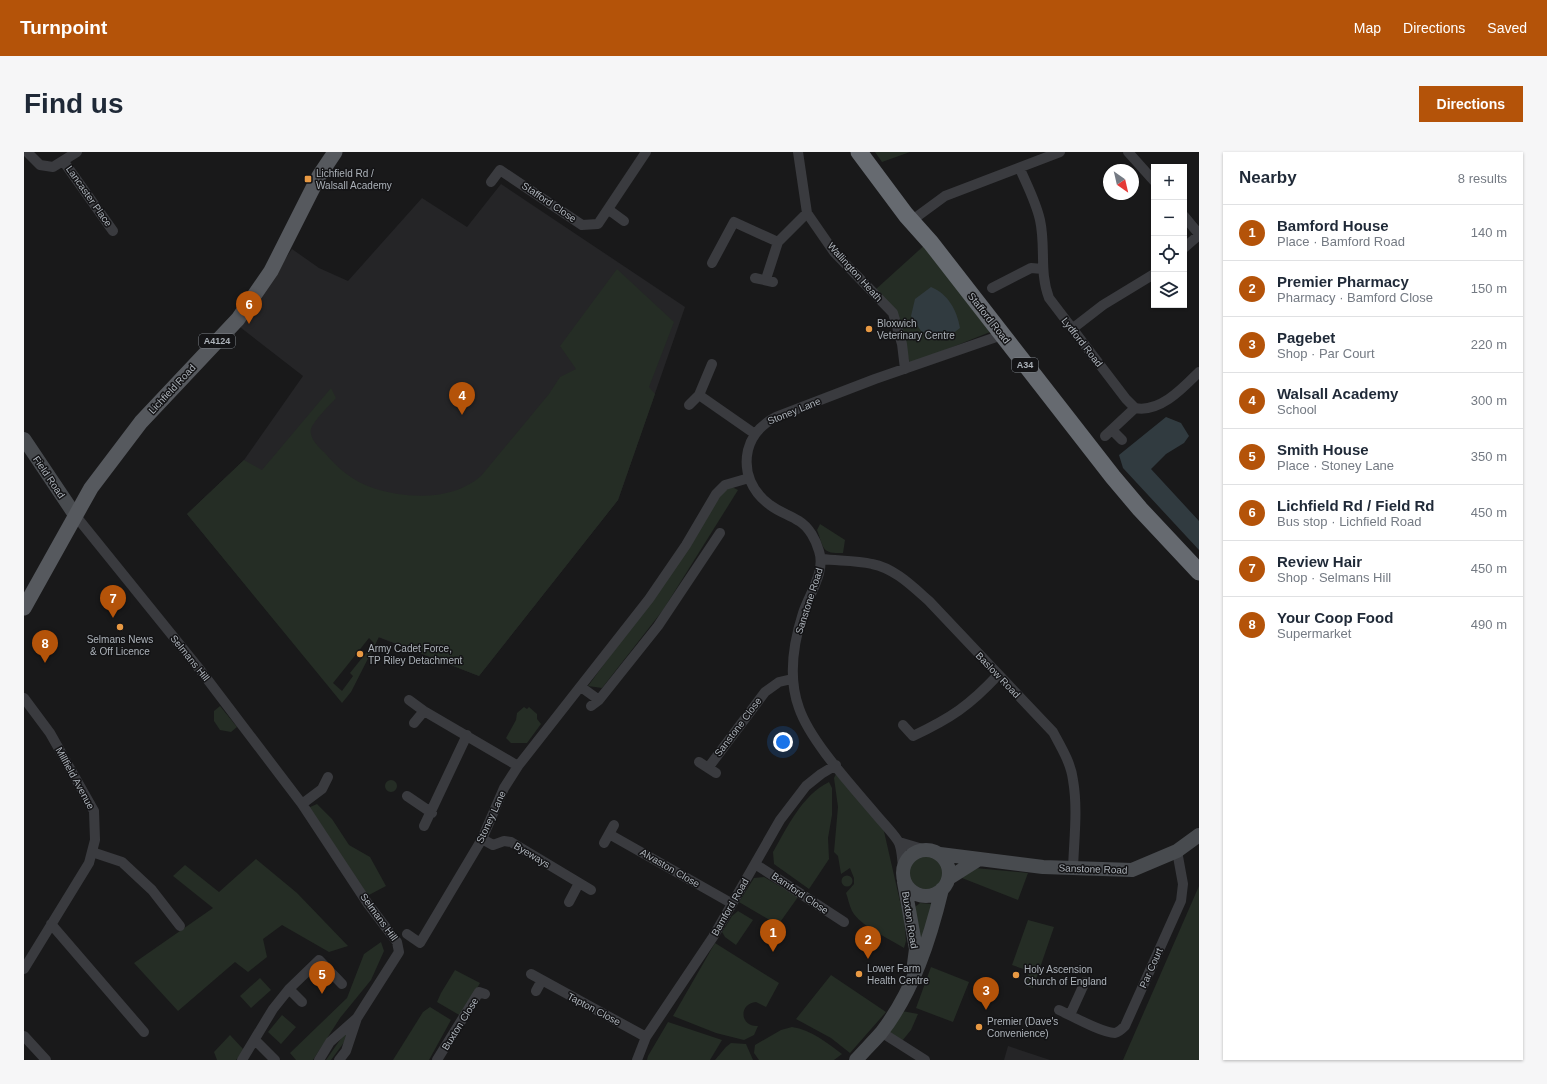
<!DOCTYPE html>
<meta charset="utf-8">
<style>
:root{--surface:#fff;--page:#f6f6f7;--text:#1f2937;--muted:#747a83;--line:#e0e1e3;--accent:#b45309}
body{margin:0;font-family:Helvetica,sans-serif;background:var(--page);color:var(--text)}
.controls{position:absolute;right:12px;top:12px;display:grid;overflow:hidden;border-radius:0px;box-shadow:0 1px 3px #0004}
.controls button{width:36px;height:36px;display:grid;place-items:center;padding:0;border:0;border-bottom:1px solid var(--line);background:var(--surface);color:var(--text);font:20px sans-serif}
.compass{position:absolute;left:1079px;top:12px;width:36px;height:36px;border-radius:50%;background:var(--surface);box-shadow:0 1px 3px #0004;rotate:146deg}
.you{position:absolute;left:759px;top:590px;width:14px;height:14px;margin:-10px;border:3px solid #fff;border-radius:50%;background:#1a73e8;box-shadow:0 0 0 6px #1a73e833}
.badge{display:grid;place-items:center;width:26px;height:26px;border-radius:50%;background:var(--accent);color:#fff;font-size:13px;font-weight:700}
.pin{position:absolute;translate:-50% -33px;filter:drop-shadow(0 1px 2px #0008)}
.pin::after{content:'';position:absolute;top:21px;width:14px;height:12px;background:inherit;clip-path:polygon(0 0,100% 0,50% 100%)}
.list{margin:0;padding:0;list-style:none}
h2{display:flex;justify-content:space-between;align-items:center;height:52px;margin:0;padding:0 16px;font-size:17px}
h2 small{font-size:13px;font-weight:400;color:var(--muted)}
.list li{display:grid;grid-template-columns:26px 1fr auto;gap:12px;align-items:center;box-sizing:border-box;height:56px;padding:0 16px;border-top:1px solid var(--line)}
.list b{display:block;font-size:15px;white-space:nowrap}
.list p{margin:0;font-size:13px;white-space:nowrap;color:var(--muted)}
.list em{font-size:13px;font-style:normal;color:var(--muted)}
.icon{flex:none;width:22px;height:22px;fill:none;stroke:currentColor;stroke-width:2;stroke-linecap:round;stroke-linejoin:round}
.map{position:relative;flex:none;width:1175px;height:908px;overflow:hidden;border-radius:0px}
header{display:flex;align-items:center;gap:24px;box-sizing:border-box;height:56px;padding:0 20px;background:var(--accent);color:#fff}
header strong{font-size:19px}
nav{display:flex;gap:22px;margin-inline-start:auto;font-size:14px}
.intro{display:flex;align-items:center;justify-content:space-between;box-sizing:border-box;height:96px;padding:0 24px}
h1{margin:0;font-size:28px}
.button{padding:10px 18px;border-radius:0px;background:var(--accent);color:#fff;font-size:14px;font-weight:700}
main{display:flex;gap:24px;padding:0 24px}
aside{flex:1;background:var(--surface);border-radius:0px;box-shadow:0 1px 3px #0004}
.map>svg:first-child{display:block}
.built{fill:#252527}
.green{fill:#252d25;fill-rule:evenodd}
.water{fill:#313b40}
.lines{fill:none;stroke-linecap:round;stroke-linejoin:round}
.street{stroke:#3a3b3f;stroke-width:10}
.secondary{stroke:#484b4f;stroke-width:14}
.primary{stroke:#56595e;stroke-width:15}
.highway{stroke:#666a70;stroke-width:17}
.poi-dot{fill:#e89943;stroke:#141416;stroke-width:1.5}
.labels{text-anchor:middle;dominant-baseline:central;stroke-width:3;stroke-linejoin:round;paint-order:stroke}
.shield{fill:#141416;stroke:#7e8388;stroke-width:1}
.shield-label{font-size:9px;font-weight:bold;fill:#acb2b9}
.poi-label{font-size:10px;fill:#acb2b9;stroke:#141416;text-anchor:start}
.street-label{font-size:10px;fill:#acb2b9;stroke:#141416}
</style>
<header>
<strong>Turnpoint</strong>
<nav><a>Map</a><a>Directions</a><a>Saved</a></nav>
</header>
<div class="intro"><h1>Find us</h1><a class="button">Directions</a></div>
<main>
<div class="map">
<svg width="1175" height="908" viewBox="0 0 1175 908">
<rect width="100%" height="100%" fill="#19191a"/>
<path class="built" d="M 477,32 L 661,155 L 594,348 L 455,524 L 341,480 L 291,517 L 163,362 L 220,308 L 279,224 L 216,175 L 268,97 L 295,116 L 324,129 L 398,46 L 443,75 Z
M 984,894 L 1026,908 L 980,908 Z"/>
<path class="green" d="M 851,0 L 886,0 L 858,10 Z
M 904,90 L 966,180 L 886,212 L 872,161 L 851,138 Z
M 593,117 L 650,170 L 625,235 L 631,242 L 594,348 L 455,524 L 355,485 L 327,540 L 318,551 L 163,362 L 220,308 L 238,318 L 307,236 L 312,246 C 306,253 290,268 287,277 C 285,285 294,295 300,300 C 312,315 330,330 349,336 C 383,347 429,349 457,324 L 525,242 L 536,225 L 552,217 L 536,194 ZM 345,486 L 350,491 L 326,521 L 329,524 L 318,539 L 309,531 Z
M 706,334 L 714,338 L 639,458 L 578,536 L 564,534 L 647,421 L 696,343 Z
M 796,372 L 821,388 L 819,401 C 797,402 800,396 793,378 Z
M 196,554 L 213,575 L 207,580 L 196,578 L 190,569 L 190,559 Z
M 500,555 L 503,557 L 505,555 L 513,562 L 513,567 L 517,572 L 503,591 L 487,591 L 482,586 L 492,568 L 493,561 Z
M 812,622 L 859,675 L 880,767 L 882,789 L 880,796 C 866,787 836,774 828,759 C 825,753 824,746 822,741 L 830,732 L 830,726 L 826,716 L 817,722 L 814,704 L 810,700 L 814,655 L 810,626 Z
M361 634a6 6 0 1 1 12 0a6 6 0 1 1-12 0Z
M 805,630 L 808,636 L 808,663 L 804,686 L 805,707 L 785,737 L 750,712 L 749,700 C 763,676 778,643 805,630 Z
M 293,652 L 308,667 L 325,693 L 346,705 L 362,734 L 343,744 L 284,656 Z
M885 721a17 17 0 1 1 34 0a17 17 0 1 1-34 0Z
M 232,707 L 273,741 L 324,794 L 305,800 L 258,773 L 239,787 L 243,805 L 224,820 L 211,810 L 154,859 L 110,811 L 189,756 L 149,724 L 161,713 L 195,740 Z
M 951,716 L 1004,721 L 994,748 L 938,726 L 941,721 Z
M817.5 729a5.5 5.5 0 1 1 11 0a5.5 5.5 0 1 1-11 0Z
M 740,725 L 774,745 L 754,773 L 715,750 L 730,726 Z
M 1175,734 L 1175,908 L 1099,908 Z
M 896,751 L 908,752 L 899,788 L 896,787 L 891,755 Z
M 714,759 L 729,768 L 712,793 L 701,785 L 698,780 L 708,764 Z
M 1004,768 L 1030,775 L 1009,836 L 1001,834 L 1005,819 L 988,813 Z
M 357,790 L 360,799 L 347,828 L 316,866 L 289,908 L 272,908 L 266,901 L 323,846 L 340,802 Z
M 691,791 L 755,831 L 742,855 L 732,850 C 714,852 716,875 734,874 L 730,883 L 720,888 L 692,881 L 649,864 Z
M 907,815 L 945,830 L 929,870 L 892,856 Z
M 431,818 L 456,831 L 437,864 L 413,850 L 417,841 Z
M 807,823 L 862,860 L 826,901 L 807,886 L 772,867 Z
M 236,826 L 247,838 L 227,856 L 216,844 Z
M 406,855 L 427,868 L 405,908 L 369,908 L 399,860 Z
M 878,859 L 894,862 L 887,878 L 878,889 L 863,880 Z
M 258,863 L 272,875 L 257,892 L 244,880 Z
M 644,870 L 698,888 L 686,908 L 623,908 L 624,904 Z
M 768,875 C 788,878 803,891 818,902 L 810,908 L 735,908 L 730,901 L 731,893 L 757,878 Z
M 323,878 L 324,885 L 307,908 L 302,908 Z
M 206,883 L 220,898 L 212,908 L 193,908 L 190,900 Z
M 707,891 L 722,892 L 729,908 L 691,908 L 702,895 Z"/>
<path class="water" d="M 907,135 C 924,142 933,158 936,176 L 924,185 L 911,187 L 897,179 L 887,164 L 891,147 Z
M 1142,265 L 1157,271 L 1165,284 L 1160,291 L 1142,302 L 1127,317 L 1175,369 L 1175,398 L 1099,316 L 1095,303 Z"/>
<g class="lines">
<path class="street" d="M 3,0 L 16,13 L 29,15 L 53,0
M 774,0 L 783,61 L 810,100 L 869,161 L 878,192 L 881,217
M 1104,0 L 1130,29
M 40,10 L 89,79
M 996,17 C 1003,33 1012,50 1016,68 C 1022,95 1015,120 1025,146 L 1102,247 L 1111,256 C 1136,261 1159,236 1175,220
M 467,30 L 476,18 L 558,73 L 574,72 L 622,0
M 585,58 L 600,69
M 1160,64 L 1175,82
M 887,69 L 921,44 L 1036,0
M 1160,96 L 1175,83
M 688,111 L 710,70 L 754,90
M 731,126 L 749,130
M 742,127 L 754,90 L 783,61
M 968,136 L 1007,116 L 1019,117
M 1048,177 L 1079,153 L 1130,122
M 675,243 L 731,282
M 665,253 L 675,243 L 688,212
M 1088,278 L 1098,288
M 1081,284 L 1111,256
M 51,363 L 177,519 L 278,652 L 344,752 L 373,790 L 375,800 L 333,866 L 322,899 L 315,908
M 798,407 C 814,409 832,408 848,412 C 870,416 888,434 905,449 L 1029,580 C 1037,595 1047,611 1049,628 C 1054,657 1050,687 1049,717
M 557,535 L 575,548
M 0,546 L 26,581 L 70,659 L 71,688 L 65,711 L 0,817
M 385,548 L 400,559 L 494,614
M 567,554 L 575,548 L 634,474 L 696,381
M 390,571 L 400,559
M 879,573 L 889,584 C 927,566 945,554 974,523
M 675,610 L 692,621
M 684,616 L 741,540 L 755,530 L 768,527
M 383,644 L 408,661
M 278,652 L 298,637 L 304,625
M 400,674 L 443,583
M 585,682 L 707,751
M 458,687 L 469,693 L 480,689 L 487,690 L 567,738
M 875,690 L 902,698
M 580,691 L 590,673
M 68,700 L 98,710 L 128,738 L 156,774
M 731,712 L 820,770
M 879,715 C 878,708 878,695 874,689 C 869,681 861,673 855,666 C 831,637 787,591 775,556 C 764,526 769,492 779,461 C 785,442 802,420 795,399 C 792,388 785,375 775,369 C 766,363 755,360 746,353 C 728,340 719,320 724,298 C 728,282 738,272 752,265 L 851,227 L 978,183
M 545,750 L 555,731
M 27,772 L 120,880
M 383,782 L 396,791 L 458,687 L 480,636 L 494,614 L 625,447 L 662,393 L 692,342 L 701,333 L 725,326
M 507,822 L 622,885
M 265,837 L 278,850
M 512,839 L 518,828
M 1035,858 C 1048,864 1078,881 1091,881 C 1095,880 1098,877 1101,874 L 1157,749 L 1159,732 L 1153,699
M 1046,863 L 1061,830
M 857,880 L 901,908
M 0,884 L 22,908
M 231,888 L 251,908
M 218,908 L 249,857 L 265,837 L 295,808 L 318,832
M 295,908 L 306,890 L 333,866
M 413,908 L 455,840 L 461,842
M 613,908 L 622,885 L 689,785 L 756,668 L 782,634 L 797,622 L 812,613"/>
<path class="secondary" d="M 0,287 L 51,363
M879 721a23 23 0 1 1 46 0a23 23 0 1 1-46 0Z
M 916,702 L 1019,715 L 1108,718 L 1153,699 L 1175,683
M 925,726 L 955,707
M 880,730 L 892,797 L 890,812
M 832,908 C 840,899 849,890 857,881 C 889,840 906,787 918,737"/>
<path class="primary" d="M 0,456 L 67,336 L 117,270 L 214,167 L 247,119 L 295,24 L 311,0"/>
<path class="highway" d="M 835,0 L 882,63 L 907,91 L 1089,325 L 1116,357 L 1175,420"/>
</g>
<g class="poi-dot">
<rect x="280" y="23" width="8" height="8" rx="2"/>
<circle cx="845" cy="177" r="4"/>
<circle cx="96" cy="475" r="4"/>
<circle cx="336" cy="502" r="4"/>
<circle cx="835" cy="822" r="4"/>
<circle cx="992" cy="823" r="4"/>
<circle cx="955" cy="875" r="4"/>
</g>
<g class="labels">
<g class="shield">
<rect x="175" y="182" width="36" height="14" rx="3"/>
<rect x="988" y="206" width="26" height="14" rx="3"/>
</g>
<g class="shield-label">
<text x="193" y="189">A4124</text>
<text x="1001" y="213">A34</text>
</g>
<g class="poi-label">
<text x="292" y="21">Lichfield Rd /<tspan x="292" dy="12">Walsall Academy</tspan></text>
<text x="853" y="171">Bloxwich<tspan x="853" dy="12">Veterinary Centre</tspan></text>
<text x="96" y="487" text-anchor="middle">Selmans News<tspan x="96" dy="12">&amp; Off Licence</tspan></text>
<text x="344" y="496">Army Cadet Force,<tspan x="344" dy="12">TP Riley Detachment</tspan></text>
<text x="843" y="816">Lower Farm<tspan x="843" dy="12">Health Centre</tspan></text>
<text x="1000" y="817">Holy Ascension<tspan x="1000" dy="12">Church of England</tspan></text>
<text x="963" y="869">Premier (Dave's<tspan x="963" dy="12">Convenience)</tspan></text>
</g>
<g class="street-label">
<text transform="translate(65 44) rotate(55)">Lancaster Place</text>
<text transform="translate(525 50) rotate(34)">Stafford Close</text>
<text transform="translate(831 120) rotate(48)">Wallington Heath</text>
<text transform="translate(965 166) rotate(52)">Stafford Road</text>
<text transform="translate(1058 190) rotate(52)">Lydford Road</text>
<text transform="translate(148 237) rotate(-47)">Lichfield Road</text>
<text transform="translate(770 259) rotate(-22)">Stoney Lane</text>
<text transform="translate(25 325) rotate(56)">Field Road</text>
<text transform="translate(785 449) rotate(-72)">Sanstone Road</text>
<text transform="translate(166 506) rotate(51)">Selmans Hill</text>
<text transform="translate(974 523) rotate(46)">Baslow Road</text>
<text transform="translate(714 575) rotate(-53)">Sanstone Close</text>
<text transform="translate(51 626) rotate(61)">Millfield Avenue</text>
<text transform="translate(467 665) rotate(-65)">Stoney Lane</text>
<text transform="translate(508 703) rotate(31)">Byeways</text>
<text transform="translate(646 716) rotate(30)">Alvaston Close</text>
<text transform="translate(1069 717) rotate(2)">Sanstone Road</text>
<text transform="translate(776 741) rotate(34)">Bamford Close</text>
<text transform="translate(706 755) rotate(-60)">Bamford Road</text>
<text transform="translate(355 765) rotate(54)">Selmans Hill</text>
<text transform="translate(886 768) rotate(81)">Buxton Road</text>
<text transform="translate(1127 816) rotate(-66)">Par Court</text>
<text transform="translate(570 857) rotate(28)">Tapton Close</text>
<text transform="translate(436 872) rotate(-58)">Buxton Close</text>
</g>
</g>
</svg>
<div class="controls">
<button>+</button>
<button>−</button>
<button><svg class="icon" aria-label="locate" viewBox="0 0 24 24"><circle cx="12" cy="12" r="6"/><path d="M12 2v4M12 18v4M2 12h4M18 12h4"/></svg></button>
<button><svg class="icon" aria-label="layers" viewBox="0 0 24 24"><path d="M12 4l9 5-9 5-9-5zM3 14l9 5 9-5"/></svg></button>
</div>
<svg class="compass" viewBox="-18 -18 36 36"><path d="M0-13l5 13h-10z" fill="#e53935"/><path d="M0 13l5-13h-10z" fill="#747a83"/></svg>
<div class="you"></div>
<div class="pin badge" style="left:749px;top:800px">1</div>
<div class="pin badge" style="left:844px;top:807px">2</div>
<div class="pin badge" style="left:962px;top:858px">3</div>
<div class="pin badge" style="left:438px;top:263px">4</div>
<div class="pin badge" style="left:298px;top:842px">5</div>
<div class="pin badge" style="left:225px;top:172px">6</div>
<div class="pin badge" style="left:89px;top:466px">7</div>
<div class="pin badge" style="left:21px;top:511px">8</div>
</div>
<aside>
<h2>Nearby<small>8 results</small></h2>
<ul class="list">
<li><span class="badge">1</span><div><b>Bamford House</b><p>Place · Bamford Road</p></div><em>140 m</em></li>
<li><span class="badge">2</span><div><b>Premier Pharmacy</b><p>Pharmacy · Bamford Close</p></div><em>150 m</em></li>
<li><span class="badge">3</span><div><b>Pagebet</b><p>Shop · Par Court</p></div><em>220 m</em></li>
<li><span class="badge">4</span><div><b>Walsall Academy</b><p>School</p></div><em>300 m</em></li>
<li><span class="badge">5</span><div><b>Smith House</b><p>Place · Stoney Lane</p></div><em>350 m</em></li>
<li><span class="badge">6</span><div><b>Lichfield Rd / Field Rd</b><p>Bus stop · Lichfield Road</p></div><em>450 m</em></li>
<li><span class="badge">7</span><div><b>Review Hair</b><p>Shop · Selmans Hill</p></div><em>450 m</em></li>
<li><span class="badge">8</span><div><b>Your Coop Food</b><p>Supermarket</p></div><em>490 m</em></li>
</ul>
</aside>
</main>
